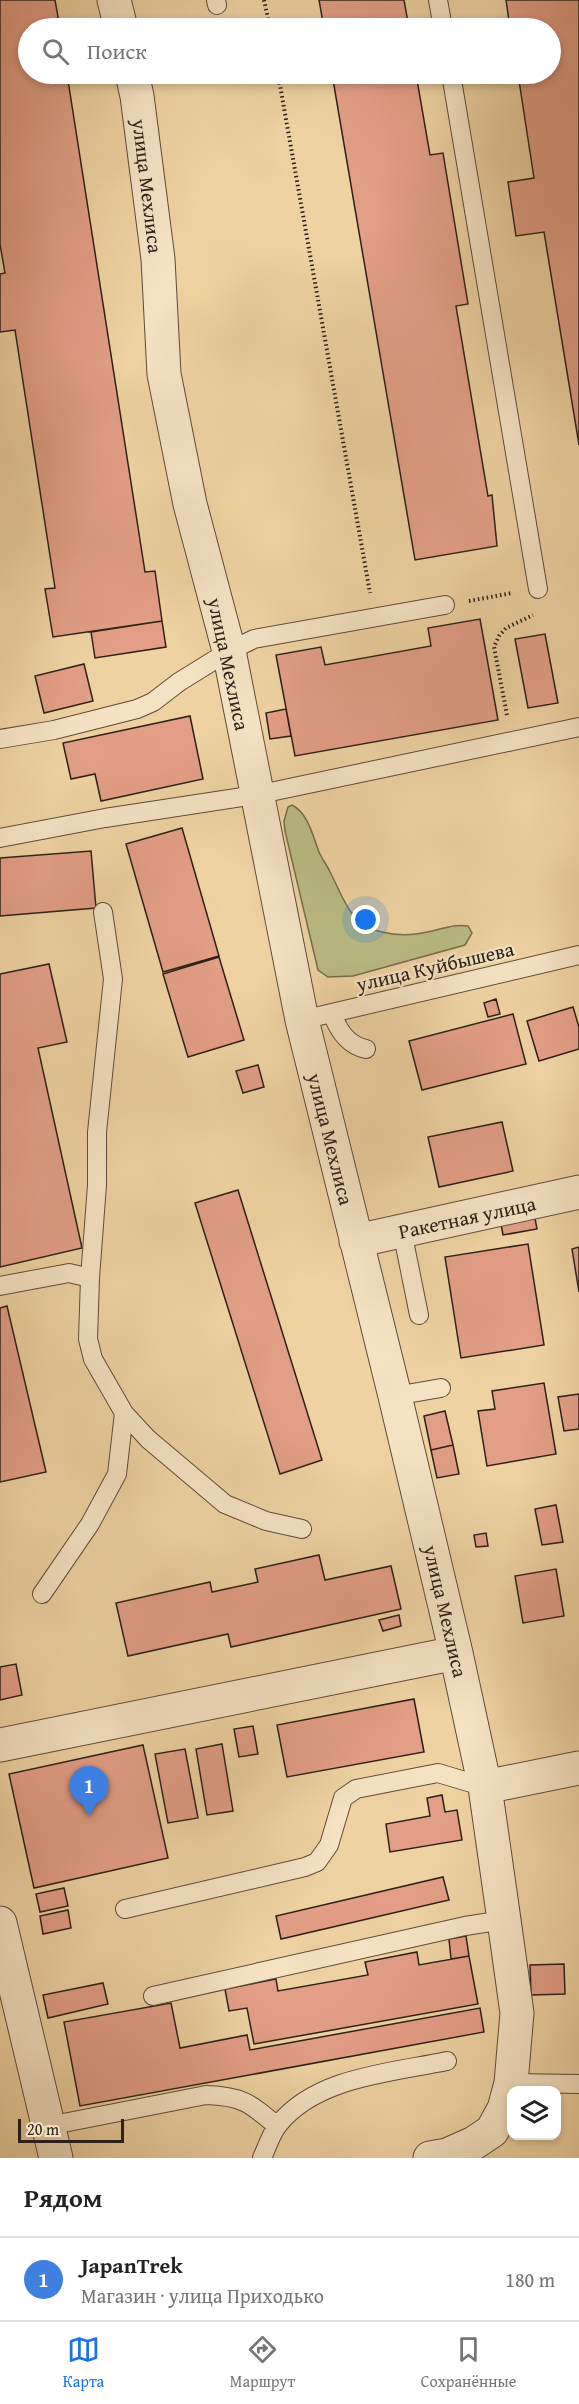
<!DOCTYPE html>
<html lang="ru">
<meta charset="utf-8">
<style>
:root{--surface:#fff;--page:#f2f2f2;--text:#222;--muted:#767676;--line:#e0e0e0;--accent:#1a73e8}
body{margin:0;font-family:"Gentium Book Plus",serif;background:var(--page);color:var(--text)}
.controls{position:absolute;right:18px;bottom:18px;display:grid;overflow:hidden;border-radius:12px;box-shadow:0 3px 9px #0003}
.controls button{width:54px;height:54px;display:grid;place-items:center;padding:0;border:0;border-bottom:2px solid var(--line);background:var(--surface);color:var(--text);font:30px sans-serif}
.scale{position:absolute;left:18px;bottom:15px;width:106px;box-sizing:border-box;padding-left:6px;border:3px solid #2e2018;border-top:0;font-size:16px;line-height:21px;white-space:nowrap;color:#2e2018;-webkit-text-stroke:4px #f4e2c3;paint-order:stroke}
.you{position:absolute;left:366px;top:920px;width:21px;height:21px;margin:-15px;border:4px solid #fff;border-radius:50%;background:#1a73e8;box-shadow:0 0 0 9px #1a73e833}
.badge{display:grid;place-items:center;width:39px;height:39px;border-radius:50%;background:var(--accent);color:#fff;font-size:20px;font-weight:700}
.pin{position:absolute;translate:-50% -50px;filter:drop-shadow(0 2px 3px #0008)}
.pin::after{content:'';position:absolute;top:32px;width:21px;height:18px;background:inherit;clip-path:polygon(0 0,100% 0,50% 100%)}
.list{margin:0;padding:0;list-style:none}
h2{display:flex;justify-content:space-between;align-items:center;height:78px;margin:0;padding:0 24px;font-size:26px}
h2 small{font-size:20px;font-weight:400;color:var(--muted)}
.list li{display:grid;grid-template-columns:39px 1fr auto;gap:18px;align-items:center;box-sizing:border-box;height:84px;padding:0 24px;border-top:2px solid var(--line)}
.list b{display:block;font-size:22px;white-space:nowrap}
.list p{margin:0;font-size:20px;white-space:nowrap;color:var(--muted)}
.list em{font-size:20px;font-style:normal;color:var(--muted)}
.icon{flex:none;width:33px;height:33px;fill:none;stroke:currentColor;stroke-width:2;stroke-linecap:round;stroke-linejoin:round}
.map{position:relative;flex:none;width:579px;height:2158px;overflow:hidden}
.search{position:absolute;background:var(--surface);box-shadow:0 3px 9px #0003;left:18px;right:18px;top:18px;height:66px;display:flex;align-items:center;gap:15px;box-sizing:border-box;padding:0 21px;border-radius:33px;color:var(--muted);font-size:22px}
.sheet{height:162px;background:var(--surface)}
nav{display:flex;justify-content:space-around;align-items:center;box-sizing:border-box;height:84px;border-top:2px solid var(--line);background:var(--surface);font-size:16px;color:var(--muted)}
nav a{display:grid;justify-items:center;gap:3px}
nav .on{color:var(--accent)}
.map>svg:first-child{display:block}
.green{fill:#bbbb83;stroke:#746e4e;stroke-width:1.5}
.building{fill:#e29e86;stroke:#2e2018;stroke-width:1.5}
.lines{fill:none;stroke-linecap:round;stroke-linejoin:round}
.lane-casing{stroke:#5e4c3a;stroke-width:20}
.street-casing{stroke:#5e4c3a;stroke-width:35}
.path{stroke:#2e2018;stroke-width:4;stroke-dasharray:1.5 3;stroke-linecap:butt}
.lane{stroke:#f4e2c3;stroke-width:18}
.street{stroke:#f4e2c3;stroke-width:33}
.labels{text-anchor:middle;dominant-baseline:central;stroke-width:4.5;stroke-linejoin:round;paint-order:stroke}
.street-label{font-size:20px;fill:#2e2018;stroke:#f4e2c3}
</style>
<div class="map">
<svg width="579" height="2158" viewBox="0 0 579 2158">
<rect width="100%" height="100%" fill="#eed2a2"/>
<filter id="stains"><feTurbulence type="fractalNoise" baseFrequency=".00333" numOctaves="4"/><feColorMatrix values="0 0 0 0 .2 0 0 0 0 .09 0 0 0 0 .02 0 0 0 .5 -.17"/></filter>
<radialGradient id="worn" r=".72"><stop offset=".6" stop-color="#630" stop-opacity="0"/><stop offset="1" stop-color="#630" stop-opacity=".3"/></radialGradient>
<path class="green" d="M 292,805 C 308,813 313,836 319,852 C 322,859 327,865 330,872 C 344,898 349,925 382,932 C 398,936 416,935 432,931 C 446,928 453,924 468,926 L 472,933 L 465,945 L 353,976 L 328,977 L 318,970 L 285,831 L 284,821 L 288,807 Z"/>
<path class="building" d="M 0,0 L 55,0 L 60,28 L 28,28 L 28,74 L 67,74 L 145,572 L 155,571 L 162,621 L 53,637 L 45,589 L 55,588 L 15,330 L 0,332 L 0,274 L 5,273 L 0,244 Z
M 319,0 L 404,0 L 409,28 L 324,28 Z
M 506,0 L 579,0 L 579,445 L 544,232 L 516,236 L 508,182 L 534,178 L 518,74 L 550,74 L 550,28 L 510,28 Z
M 332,74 L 416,74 L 430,155 L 443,153 L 468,304 L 456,306 L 488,496 L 492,495 L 497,546 L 415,560 Z
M 480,619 L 498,720 L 295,756 L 276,655 L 321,647 L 325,665 L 431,646 L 428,628 Z
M 162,621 L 166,647 L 95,658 L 91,632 Z
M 545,634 L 558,703 L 528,708 L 515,639 Z
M 84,664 L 93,701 L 44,713 L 35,676 Z
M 286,709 L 291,736 L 270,739 L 266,713 Z
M 190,716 L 203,779 L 101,801 L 95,774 L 71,779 L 63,743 Z
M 182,828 L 219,956 L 163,972 L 126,844 Z
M 91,851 L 96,908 L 0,916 L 0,858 Z
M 219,957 L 244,1040 L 188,1057 L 163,974 Z
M 49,964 L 67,1042 L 38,1048 L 82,1248 L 0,1267 L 0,974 Z
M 496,999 L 500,1014 L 488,1017 L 484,1003 Z
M 573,1007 L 579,1027 L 579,1049 L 539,1061 L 527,1021 Z
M 513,1014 L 526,1064 L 422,1090 L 409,1041 Z
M 258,1065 L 264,1087 L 243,1093 L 236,1071 Z
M 502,1122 L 513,1171 L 439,1187 L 428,1137 Z
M 238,1190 L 322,1460 L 280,1474 L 195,1203 Z
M 534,1213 L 537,1229 L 503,1235 L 500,1219 Z
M 528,1244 L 544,1345 L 461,1358 L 445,1257 Z
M 579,1247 L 579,1292 L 572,1249 Z
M 7,1306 L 46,1472 L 0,1482 L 0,1308 Z
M 544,1383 L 556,1454 L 487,1466 L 478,1411 L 495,1409 L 492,1391 Z
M 579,1394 L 579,1429 L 564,1431 L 558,1397 Z
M 445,1411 L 453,1445 L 431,1450 L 424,1416 Z
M 453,1445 L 459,1474 L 437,1478 L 431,1450 Z
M 556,1505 L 563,1542 L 542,1545 L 535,1509 Z
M 486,1533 L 488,1546 L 476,1547 L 474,1535 Z
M 319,1555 L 325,1580 L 391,1566 L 401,1609 L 231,1647 L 228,1634 L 128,1656 L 116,1603 L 210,1582 L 212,1592 L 258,1582 L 255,1569 Z
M 556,1569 L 564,1616 L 523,1623 L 515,1576 Z
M 399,1615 L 401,1626 L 383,1631 L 379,1620 Z
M 16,1664 L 22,1695 L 0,1700 L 0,1667 Z
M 414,1699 L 424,1752 L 287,1777 L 277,1725 Z
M 253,1726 L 258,1754 L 239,1757 L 234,1729 Z
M 222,1744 L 233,1811 L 207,1815 L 196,1749 Z
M 143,1745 L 168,1858 L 34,1888 L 9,1774 Z
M 185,1749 L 198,1818 L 168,1823 L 155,1754 Z
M 442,1795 L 445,1812 L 457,1810 L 462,1840 L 390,1852 L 386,1824 L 430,1816 L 427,1798 Z
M 443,1877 L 449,1900 L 281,1939 L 276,1916 Z
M 64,1888 L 68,1906 L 40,1912 L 36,1894 Z
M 68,1910 L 71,1928 L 43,1934 L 40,1916 Z
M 466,1936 L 469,1956 L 451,1959 L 449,1939 Z
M 417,1952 L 419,1965 L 469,1956 L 478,2004 L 254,2044 L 247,2008 L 229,2011 L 225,1989 L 276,1979 L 278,1991 L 368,1975 L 365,1962 Z
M 564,1964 L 565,1994 L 531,1995 L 530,1965 Z
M 103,1983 L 108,2004 L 48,2018 L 43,1995 Z
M 171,2003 L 180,2048 L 247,2035 L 250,2050 L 480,2008 L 484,2032 L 80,2106 L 64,2022 Z"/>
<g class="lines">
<g class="lane-casing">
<path id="lane" d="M 216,0 L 217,5
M 438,0 L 443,28
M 451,74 L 538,589
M 0,739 L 54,730 L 137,709 L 153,702 L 179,682 L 229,651 L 254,639 L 445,605
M 0,838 L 105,818 L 256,795 L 579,727
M 332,1013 C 338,1030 347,1045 366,1049
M 302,1020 L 579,955
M 402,1231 L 419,1315
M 90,1278 L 97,1185 L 97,1132 L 113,979 L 103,912
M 0,1286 L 69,1273 L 90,1278 L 88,1339 L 93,1359 L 124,1413 L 148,1439 L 225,1504 L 266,1521 L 302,1529
M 395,1396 L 441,1388
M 42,1594 L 90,1524 L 117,1474 L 124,1413
M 125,1909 L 305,1867 L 317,1862 L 329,1845 L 343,1798 L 356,1789 L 438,1773 L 485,1787
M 153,1996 L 465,1926 L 504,1920
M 511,2083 L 579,2084
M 48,2126 L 206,2095 C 242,2096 250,2103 277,2126
M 262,2158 C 267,2147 271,2134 278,2125 C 316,2077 390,2073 447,2061"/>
</g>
<g class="street-casing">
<path id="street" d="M 114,0 L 121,28
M 132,74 L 137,96 L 158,259 L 164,374 L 190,504 L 229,651 L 302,1020 L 395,1396 L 456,1653 L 485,1787 L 504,1920 L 517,2013 L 511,2083 L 504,2109 L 492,2131 L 474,2143 L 447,2155 L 430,2158
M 356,1241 L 579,1192
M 0,1745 L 456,1653
M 485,1787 L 579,1768
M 0,1923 L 56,2158"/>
</g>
<path class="path" d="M 264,0 L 270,28
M 278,74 L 370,593
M 469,601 L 512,593
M 507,715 L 494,647 L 499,636 L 506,628 L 533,615"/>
<use href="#lane" class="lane"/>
<use href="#street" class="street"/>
</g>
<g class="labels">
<g class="street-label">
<text transform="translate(148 186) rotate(83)">улица Мехлиса</text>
<text transform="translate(229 664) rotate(78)">улица Мехлиса</text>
<text transform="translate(435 966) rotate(-13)">улица Куйбышева</text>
<text transform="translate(331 1139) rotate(76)">улица Мехлиса</text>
<text transform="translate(467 1217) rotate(-12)">Ракетная улица</text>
<text transform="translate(446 1611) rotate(77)">улица Мехлиса</text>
</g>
</g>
<rect width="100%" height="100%" filter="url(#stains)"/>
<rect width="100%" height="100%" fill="url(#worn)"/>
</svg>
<div class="controls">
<button><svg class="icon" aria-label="layers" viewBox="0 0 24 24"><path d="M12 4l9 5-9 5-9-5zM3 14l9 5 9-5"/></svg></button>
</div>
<div class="scale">20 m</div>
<div class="you"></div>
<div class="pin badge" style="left:89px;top:1816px;background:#3f7fe0">1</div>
<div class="search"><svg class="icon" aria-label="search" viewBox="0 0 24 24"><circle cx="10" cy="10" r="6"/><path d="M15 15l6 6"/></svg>Поиск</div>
</div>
<section class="sheet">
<h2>Рядом<small></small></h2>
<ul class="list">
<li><span class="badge" style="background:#3f7fe0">1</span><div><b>JapanTrek</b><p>Магазин · улица Приходько</p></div><em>180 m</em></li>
</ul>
</section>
<nav>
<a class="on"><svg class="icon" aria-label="map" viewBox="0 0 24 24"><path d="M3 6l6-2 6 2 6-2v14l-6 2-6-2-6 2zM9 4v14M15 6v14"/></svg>Карта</a>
<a><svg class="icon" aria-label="directions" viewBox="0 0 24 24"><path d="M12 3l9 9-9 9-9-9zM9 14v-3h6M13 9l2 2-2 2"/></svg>Маршрут</a>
<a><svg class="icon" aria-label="saved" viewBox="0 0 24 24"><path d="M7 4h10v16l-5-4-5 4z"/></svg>Сохранённые</a>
</nav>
